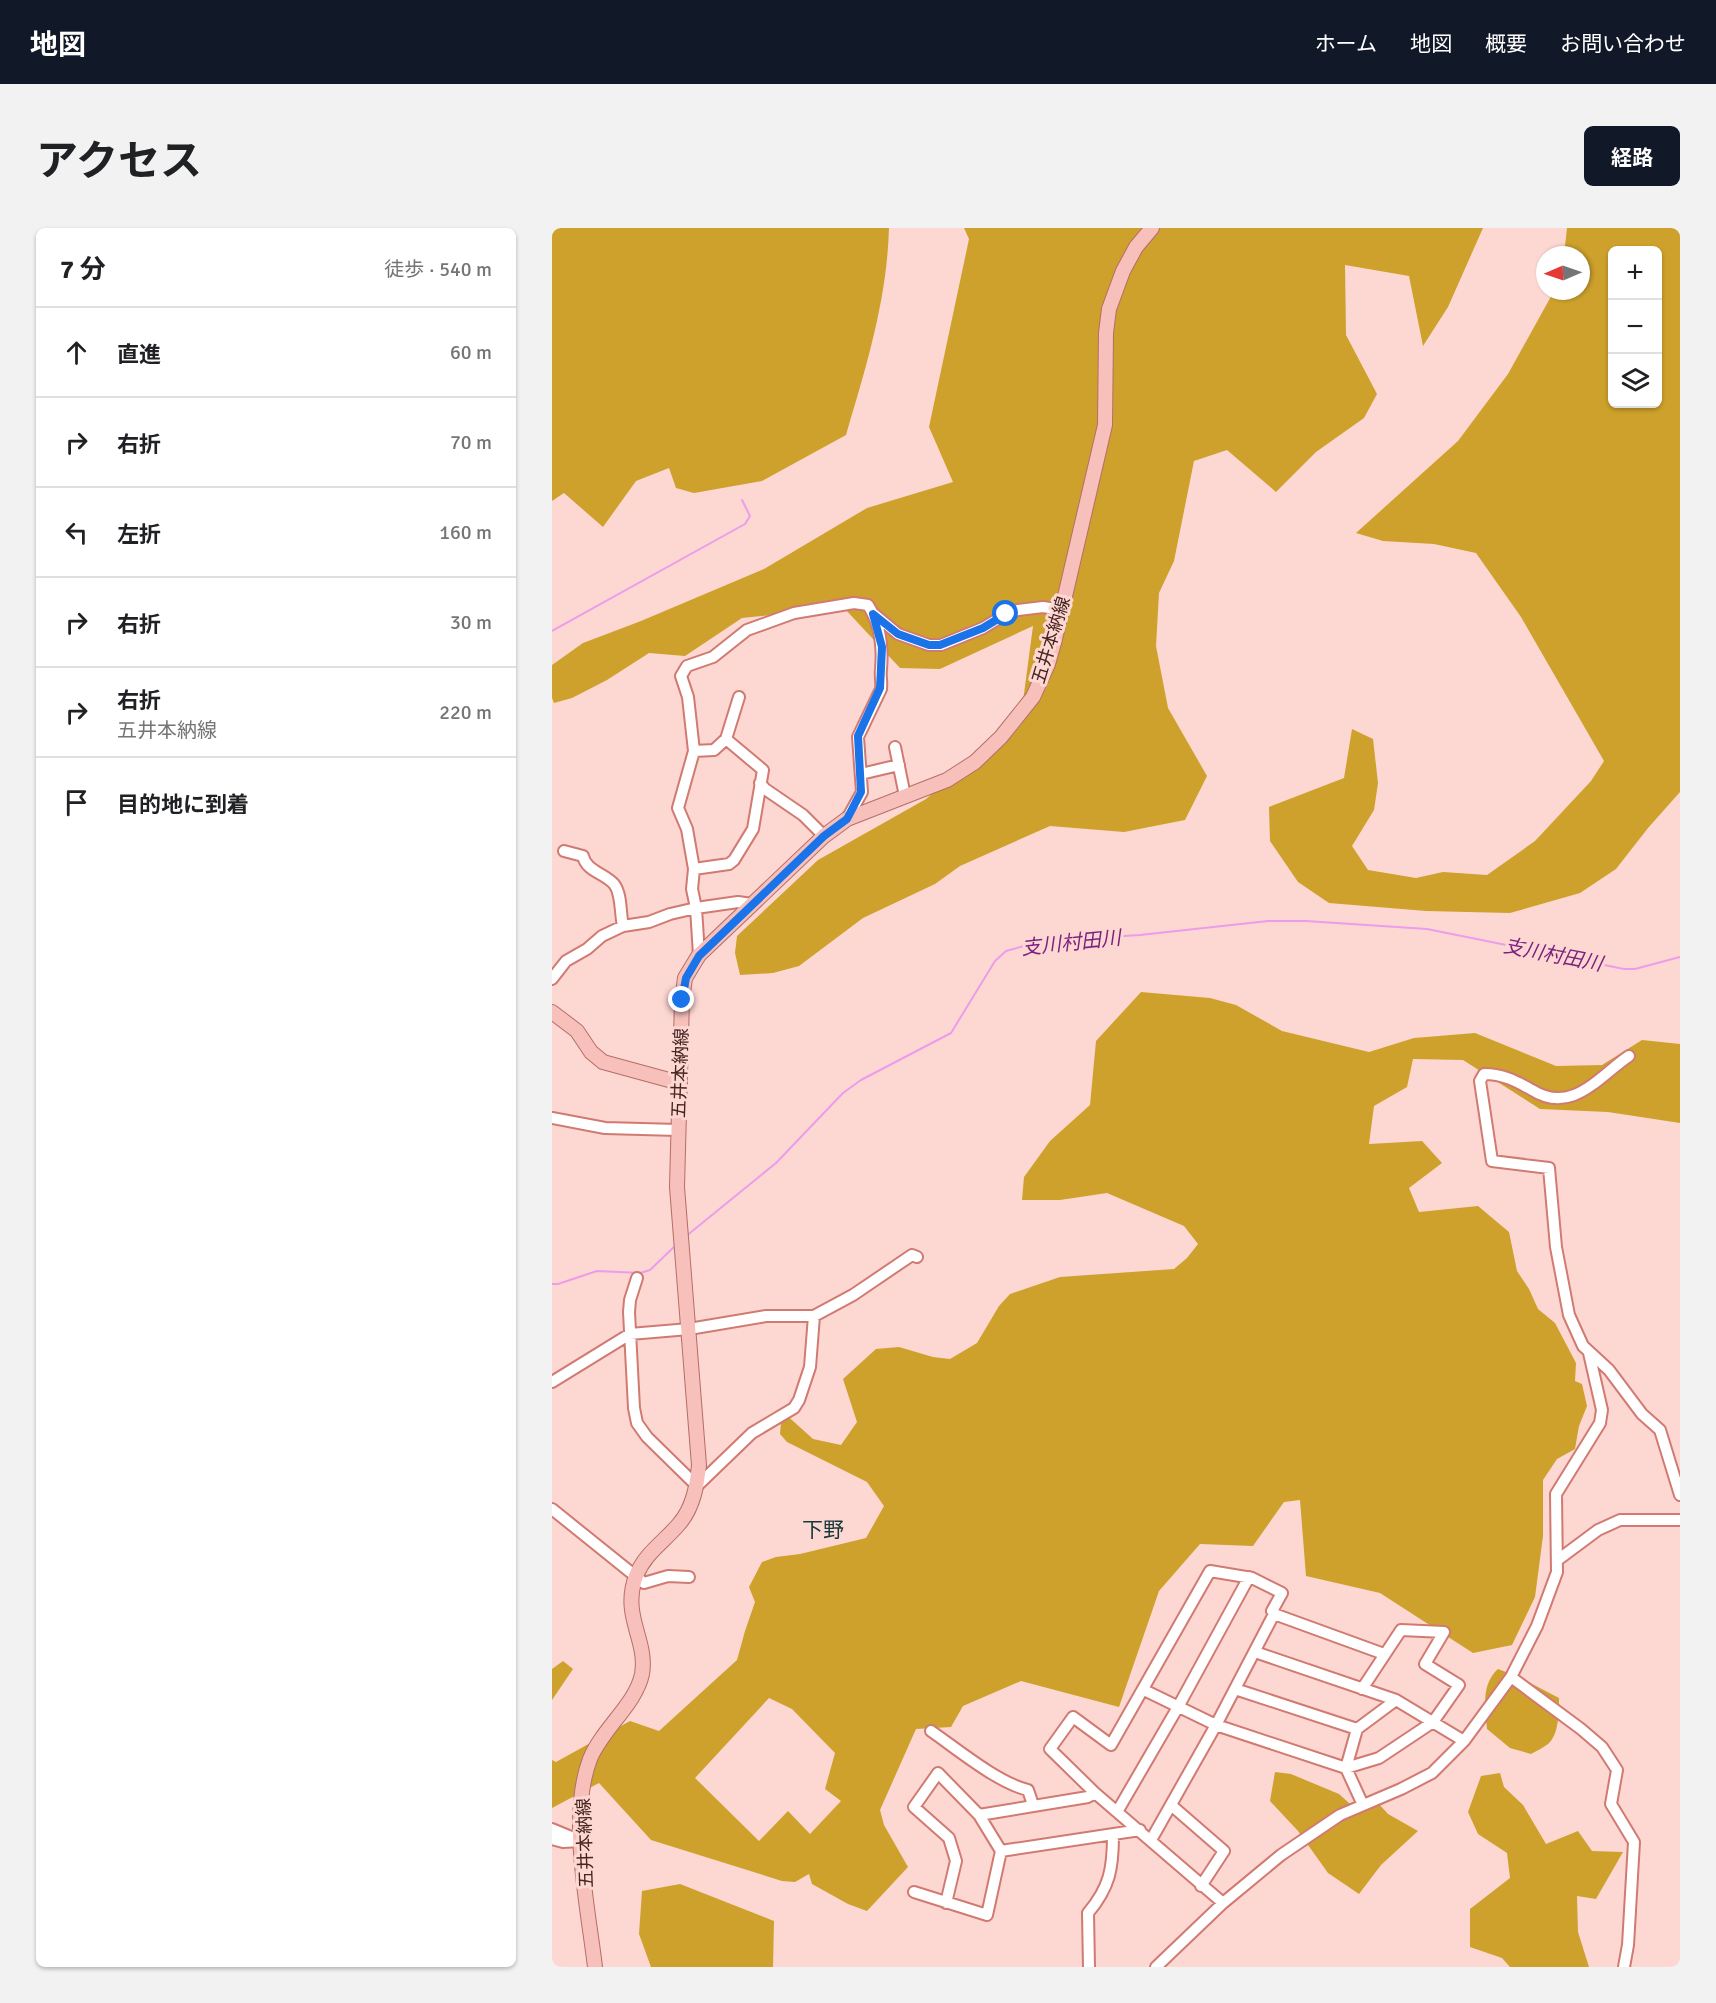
<!DOCTYPE html>
<html lang="ja">
<meta charset="utf-8">
<style>
:root{--surface:#fff;--page:#f2f2f2;--text:#202124;--muted:#757577;--line:#e0e0e0;--accent:#111827}
body{margin:0;font-family:Signika,"Noto Sans JP",sans-serif;background:var(--page);color:var(--text)}
.controls{position:absolute;right:18px;top:18px;display:grid;overflow:hidden;border-radius:9px;box-shadow:0 2px 4px #0004}
.controls button{width:54px;height:54px;display:grid;place-items:center;padding:0;border:0;border-bottom:2px solid var(--line);background:var(--surface);color:var(--text);font:30px sans-serif}
.compass{position:absolute;left:984px;top:18px;width:54px;height:54px;border-radius:50%;background:var(--surface);box-shadow:0 2px 4px #0004;rotate:268deg}
.stop{position:absolute;width:18px;height:18px;margin:-14px;border:4px solid #1a73e8;border-radius:50%;background:#fff}
.stop.end{background:#1a73e8;border-color:#fff;box-shadow:0 2px 6px #0008}
.list{margin:0;padding:0;list-style:none}
h2{display:flex;justify-content:space-between;align-items:center;height:78px;margin:0;padding:0 24px;font-size:26px}
h2 small{font-size:20px;font-weight:400;color:var(--muted)}
.list li{display:grid;grid-template-columns:39px 1fr auto;gap:18px;align-items:center;box-sizing:border-box;height:90px;padding:0 24px;border-top:2px solid var(--line)}
.list b{display:block;font-size:22px;white-space:nowrap}
.list p{margin:0;font-size:20px;white-space:nowrap;color:var(--muted)}
.list em{font-size:20px;font-style:normal;color:var(--muted)}
.icon{flex:none;width:33px;height:33px;fill:none;stroke:currentColor;stroke-width:2;stroke-linecap:round;stroke-linejoin:round}
.map{position:relative;flex:none;width:1128px;height:1739px;overflow:hidden;border-radius:9px}
header{display:flex;align-items:center;gap:36px;box-sizing:border-box;height:84px;padding:0 30px;background:var(--accent);color:#fff}
header strong{font-size:28px}
nav{display:flex;gap:33px;margin-inline-start:auto;font-size:21px}
.intro{display:flex;align-items:center;justify-content:space-between;box-sizing:border-box;height:144px;padding:0 36px}
h1{margin:0;font-size:42px}
.button{padding:15px 27px;border-radius:9px;background:var(--accent);color:#fff;font-size:21px;font-weight:700}
main{display:flex;gap:36px;padding:0 36px}
aside{flex:1;background:var(--surface);border-radius:9px;box-shadow:0 2px 4px #0004}
.map>svg:first-child{display:block}
.forest{fill:#cea12c;fill-rule:evenodd}
.lines{fill:none;stroke-linecap:round;stroke-linejoin:round}
.stream{stroke:#eb9dec;stroke-width:2}
.minor-casing{stroke:#d17a71;stroke-width:14}
.major-casing{stroke:#b56e66;stroke-width:16}
.minor{stroke:#fff;stroke-width:10}
.major{stroke:#f7c0bb;stroke-width:14}
.route{stroke:#1a73e8;stroke-width:8}
.labels{text-anchor:middle;dominant-baseline:central;stroke-width:6;stroke-linejoin:round;paint-order:stroke}
.street-label{font-size:18px;fill:#46231f;stroke:#fdd7d2}
.water-label{font-size:20px;font-style:italic;fill:#7b217f;stroke:#fdd7d2}
.quarter-label{font-size:21px;fill:#15373b;stroke:#fdd7d2}
</style>
<header>
<strong>地図</strong>
<nav><a>ホーム</a><a>地図</a><a>概要</a><a>お問い合わせ</a></nav>
</header>
<div class="intro"><h1>アクセス</h1><a class="button">経路</a></div>
<main>
<aside>
<h2>7 分<small>徒歩 · 540 m</small></h2>
<ul class="list">
<li><svg class="icon" aria-label="ahead" viewBox="0 0 24 24"><path d="M12 20V5M6 11l6-6 6 6"/></svg><div><b>直進</b></div><em>60 m</em></li>
<li><svg class="icon" aria-label="right" viewBox="0 0 24 24"><path d="M7 20v-9h11M14 6l5 5-5 5"/></svg><div><b>右折</b></div><em>70 m</em></li>
<li><svg class="icon" aria-label="left" viewBox="0 0 24 24"><path d="M17 20v-9H6M10 6l-5 5 5 5"/></svg><div><b>左折</b></div><em>160 m</em></li>
<li><svg class="icon" aria-label="right" viewBox="0 0 24 24"><path d="M7 20v-9h11M14 6l5 5-5 5"/></svg><div><b>右折</b></div><em>30 m</em></li>
<li><svg class="icon" aria-label="right" viewBox="0 0 24 24"><path d="M7 20v-9h11M14 6l5 5-5 5"/></svg><div><b>右折</b><p>五井本納線</p></div><em>220 m</em></li>
<li><svg class="icon" aria-label="arrive" viewBox="0 0 24 24"><path d="M6 21V4h12l-3 4 3 4H6"/></svg><div><b>目的地に到着</b></div></li>
</ul>
</aside>
<div class="map">
<svg width="1128" height="1739" viewBox="0 0 1128 1739">
<rect width="100%" height="100%" fill="#fdd7d2"/>
<path class="forest" d="M 0,0 L 337,0 C 335,72 314,139 294,207 L 210,253 L 142,265 L 124,260 L 117,240 L 84,253 L 51,299 L 12,265 L 0,273 Z
M 412,0 L 931,0 L 896,79 L 871,118 L 857,48 L 793,37 L 794,107 L 825,166 L 812,190 L 764,224 L 724,264 L 675,222 L 642,233 L 622,333 L 607,365 L 604,418 L 616,480 L 655,548 L 633,592 L 572,604 L 498,598 L 408,638 L 383,656 L 311,690 L 247,738 L 221,745 L 188,747 L 183,725 L 185,708 L 266,632 L 374,571 L 469,488 L 481,398 L 388,441 L 348,440 L 292,380 L 190,390 L 133,428 L 97,425 L 55,452 L 20,470 L 2,475 L 0,470 L 0,437 L 31,415 L 89,393 L 212,341 L 315,280 L 401,254 L 377,199 L 417,11 Z
M 1015,0 L 1128,0 L 1128,564 L 1096,600 L 1064,641 L 1028,665 L 958,685 L 874,683 L 777,675 L 746,654 L 718,613 L 717,579 L 792,550 L 800,501 L 821,511 L 826,555 L 822,582 L 800,618 L 816,642 L 864,650 L 891,644 L 935,647 L 983,613 L 1039,553 L 1052,533 L 969,389 L 924,325 L 882,316 L 831,313 L 804,305 L 906,213 L 956,146 L 1002,63 L 1029,63 L 1029,27 L 1012,27 ZM 1060,22 L 1106,22 L 1106,176 L 1060,176 Z
M 589,764 L 658,770 L 684,777 L 730,803 L 817,824 L 862,810 L 923,805 L 1004,838 L 1050,837 L 1090,812 L 1128,816 L 1128,895 L 1056,884 L 988,881 L 911,832 L 861,831 L 855,859 L 822,878 L 817,916 L 870,913 L 890,935 L 857,960 L 867,984 L 926,978 L 957,1004 L 965,1043 L 977,1061 L 986,1081 L 1003,1095 L 1024,1135 L 1023,1153 L 1030,1156 L 1035,1178 L 1027,1198 L 1023,1221 L 1005,1231 L 991,1252 L 991,1308 L 983,1369 L 960,1417 L 921,1425 L 828,1365 L 754,1348 L 748,1272 L 732,1274 L 701,1318 L 648,1316 L 607,1363 L 567,1479 L 469,1453 L 411,1478 L 399,1499 L 364,1501 L 328,1582 L 332,1597 L 356,1639 L 315,1683 L 296,1676 L 260,1656 L 257,1646 L 243,1654 L 230,1653 L 99,1612 L 47,1555 L 0,1580 L 0,1532 L 4,1534 L 78,1493 L 107,1503 L 185,1432 L 193,1403 L 203,1374 L 197,1359 L 210,1334 L 224,1329 L 248,1326 L 314,1310 L 332,1278 L 315,1254 L 235,1214 L 228,1206 L 230,1183 L 261,1211 L 289,1217 L 305,1194 L 291,1151 L 324,1121 L 347,1119 L 381,1129 L 398,1131 L 425,1115 L 447,1078 L 458,1066 L 508,1049 L 622,1041 L 635,1030 L 646,1016 L 632,998 L 555,965 L 508,972 L 470,972 L 472,949 L 498,913 L 538,877 L 544,813 ZM 217,1470 L 240,1481 L 283,1525 L 273,1561 L 289,1573 L 258,1606 L 236,1583 L 207,1613 L 143,1550 Z
M 11,1433 L 21,1441 L 0,1472 L 0,1441 Z
M 946,1441 L 967,1449 L 1007,1470 C 1007,1484 1007,1507 996,1516 C 991,1520 984,1523 979,1526 L 958,1520 L 935,1501 C 933,1480 929,1456 946,1441 Z
M 723,1544 L 739,1546 L 787,1566 L 807,1584 L 826,1575 L 836,1586 L 866,1603 L 829,1637 L 807,1666 L 776,1645 L 746,1603 L 718,1573 Z
M 948,1545 L 952,1559 L 971,1577 L 994,1616 L 1026,1603 L 1040,1623 L 1071,1624 L 1044,1671 L 1025,1668 L 1026,1704 L 1037,1739 L 958,1739 L 950,1730 L 918,1719 L 918,1681 L 958,1650 L 955,1625 L 926,1606 L 916,1584 L 929,1548 Z
M 128,1656 L 222,1693 L 221,1739 L 99,1739 L 87,1706 L 90,1663 Z"/>
<g class="lines">
<path class="stream" d="M 0,403 L 193,296 L 198,288 L 190,272
M 133,1009 L 224,935 L 291,865 L 309,852 L 399,805 L 443,733 L 454,723 L 472,718 L 492,713 L 588,707 L 716,693 L 754,693 L 875,701 L 1072,741 L 1083,741 L 1128,729
M 0,1056 L 6,1056 L 45,1043 L 88,1045 L 98,1042 L 124,1017"/>
<g class="minor-casing">
<path id="minor" d="M 322,386 L 346,406 L 377,417 L 389,417 L 431,400 L 454,386 L 466,382 L 491,379 L 510,382
M 343,519 L 353,568
M 142,523 L 162,522 L 174,511 L 187,469
M 309,546 L 347,537
M 208,555 L 213,561 L 251,587 L 272,608
M 12,623 L 31,628 C 34,643 52,645 62,656 C 70,666 68,686 71,698
M 142,641 L 177,636 L 182,632 L 201,601 L 211,542 L 174,511
M 147,727 L 144,680 L 140,661 L 142,641 L 135,601 L 126,580 L 142,523 L 136,469 L 129,448 L 135,438 L 161,429 L 195,402 L 242,385 L 302,375 L 316,377 C 328,396 331,419 329,441 C 328,448 330,454 329,461 L 306,509 L 310,564 L 295,591
M 0,751 L 14,733 L 35,721 L 50,708 L 71,698 L 97,694 L 118,686 L 144,680 L 186,674 L 200,676
M 1077,828 C 1046,849 1020,887 980,862 C 964,853 951,846 932,846 L 928,853 L 940,933 L 997,940 L 1004,1019 L 1017,1087 L 1031,1118 L 1057,1142 L 1090,1186 L 1108,1202 L 1128,1267
M 0,890 L 53,900 L 126,902
M 85,1050 L 78,1072 L 77,1084 L 82,1180 L 85,1195 L 95,1209 L 145,1258 L 200,1205 L 242,1180 L 247,1172 L 258,1139 L 262,1088
M 0,1154 L 78,1106 L 137,1101 L 214,1088 L 262,1088 L 301,1067 L 360,1027 L 365,1029
M 0,1281 L 92,1355 L 116,1348 L 137,1349
M 1007,1331 L 1046,1302 L 1068,1292 L 1128,1292
M 722,1386 L 832,1426
M 703,1424 L 844,1472 L 912,1513
M 959,1449 L 1029,1501 L 1050,1519 L 1065,1542 L 1059,1576 L 1082,1614 L 1076,1717 L 1072,1739
M 683,1461 L 805,1501
M 592,1462 L 664,1497 L 794,1540 L 827,1530 L 881,1494 L 907,1457 L 873,1436 L 892,1404 L 849,1402 L 810,1461
M 379,1503 C 405,1521 446,1555 476,1562 L 481,1577
M 619,1577 L 672,1623 L 649,1658
M 811,1577 L 794,1540 L 805,1501 L 844,1472
M 565,1584 L 626,1479 L 697,1349
M 427,1587 L 536,1569 L 543,1565
M 0,1601 L 29,1613
M 0,1611 L 11,1614 L 29,1613
M 599,1612 L 664,1497 L 722,1386 L 720,1383 L 730,1365 L 700,1350 L 658,1343 L 559,1517 L 521,1489 L 498,1521 L 543,1565 L 671,1675
M 449,1623 L 588,1602
M 362,1664 L 435,1687 L 449,1623 L 427,1587 L 386,1545 L 362,1579 L 397,1610 L 404,1633 L 394,1675
M 537,1739 L 536,1685 C 558,1659 561,1640 561,1607
M 604,1739 L 671,1675 L 729,1627 L 788,1587 L 849,1561 L 880,1545 L 912,1513 L 959,1449 L 985,1398 L 1005,1344 L 1004,1266 L 1048,1195 L 1050,1182 L 1037,1125"/>
</g>
<g class="major-casing">
<path id="major" d="M 0,784 L 25,803 L 39,824 L 51,834 L 128,855
M 43,1739 C 36,1679 16,1588 38,1531 C 50,1501 84,1476 90,1446 C 96,1412 69,1388 84,1348 C 93,1325 112,1314 127,1296 C 141,1280 145,1258 147,1237 L 125,959 L 130,772 L 133,750 L 147,727 L 272,608 L 295,591 L 395,552 L 423,534 L 449,509 L 481,469 L 496,436 L 503,411 L 553,197 L 554,105 L 557,81 L 571,43 L 584,19 L 600,0"/>
</g>
<use href="#minor" class="minor"/>
<use href="#major" class="major"/>
</g>
<g class="lines">
<path class="route" d="M 130,772 L 134,750 L 147,728 L 272,608 L 295,591 L 309,564 L 306,508 L 328,460 L 330,419 L 321,386 L 346,406 L 377,417 L 388,417 L 431,400 L 454,386"/>
</g>
<g class="labels">
<g class="street-label">
<text transform="translate(499 412) rotate(-73)">五井本納線</text>
<text transform="translate(128 845) rotate(-88)">五井本納線</text>
<text transform="translate(33 1615) rotate(-92)">五井本納線</text>
</g>
<g class="water-label">
<text transform="translate(519 715) rotate(-6)">支川村田川</text>
<text transform="translate(1001 727) rotate(11)">支川村田川</text>
</g>
<g class="quarter-label">
<text x="271" y="1302">下野</text>
</g>
</g>
</svg>
<div class="controls">
<button>+</button>
<button>−</button>
<button><svg class="icon" aria-label="layers" viewBox="0 0 24 24"><path d="M12 4l9 5-9 5-9-5zM3 14l9 5 9-5"/></svg></button>
</div>
<svg class="compass" viewBox="-18 -18 36 36"><path d="M0-13l5 13h-10z" fill="#e53935"/><path d="M0 13l5-13h-10z" fill="#757577"/></svg>
<div class="stop" style="left:454px;top:386px"></div>
<div class="stop end" style="left:130px;top:772px"></div>
</div>
</main>
